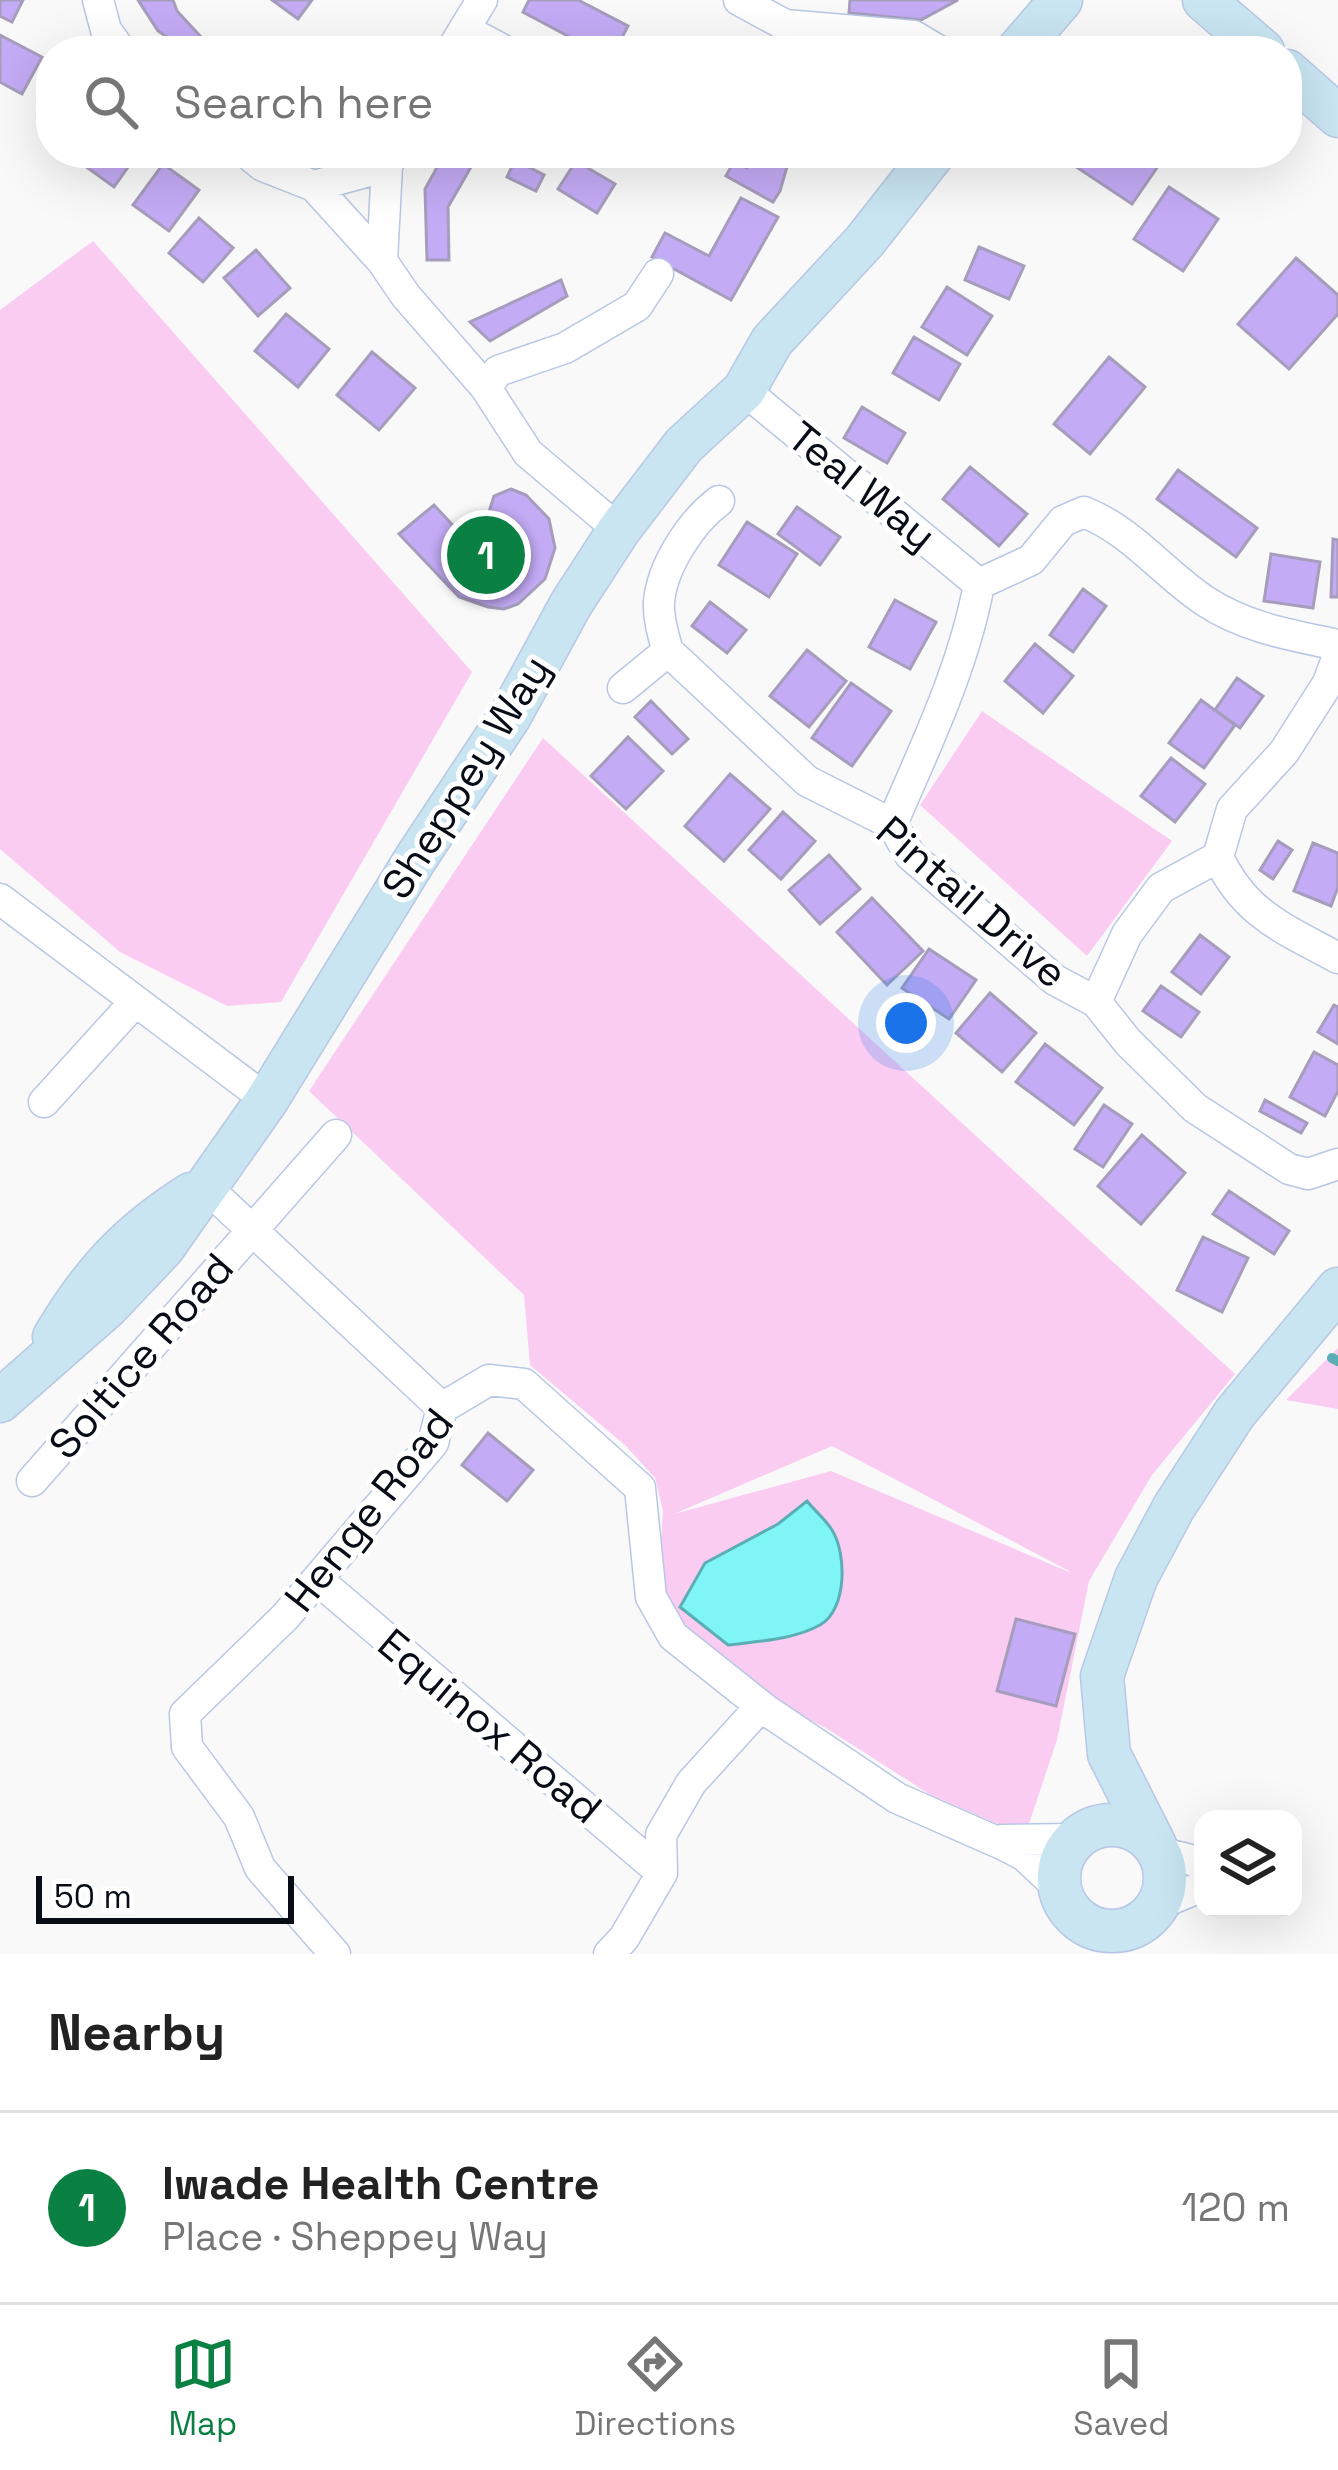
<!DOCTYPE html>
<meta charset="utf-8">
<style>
:root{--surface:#fff;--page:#f2f2f2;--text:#222;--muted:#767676;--line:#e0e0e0;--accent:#0b8043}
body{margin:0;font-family:"Space Grotesk",sans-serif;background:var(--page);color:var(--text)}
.controls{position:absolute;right:36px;bottom:36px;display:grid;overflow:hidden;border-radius:24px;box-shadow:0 12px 48px #0002}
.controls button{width:108px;height:108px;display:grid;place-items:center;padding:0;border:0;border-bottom:3px solid var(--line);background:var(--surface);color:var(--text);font:60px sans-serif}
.scale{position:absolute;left:36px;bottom:30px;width:258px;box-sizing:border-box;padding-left:12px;border:6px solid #070c16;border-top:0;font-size:33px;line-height:42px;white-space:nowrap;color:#070c16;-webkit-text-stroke:9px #fff;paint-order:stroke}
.you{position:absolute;left:906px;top:1023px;width:42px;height:42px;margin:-30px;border:9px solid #fff;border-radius:50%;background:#1a73e8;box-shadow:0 0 0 18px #1a73e833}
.badge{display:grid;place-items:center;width:78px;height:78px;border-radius:50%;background:var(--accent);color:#fff;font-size:39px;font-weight:700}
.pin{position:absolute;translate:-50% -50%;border:6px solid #fff;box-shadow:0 3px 12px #0006}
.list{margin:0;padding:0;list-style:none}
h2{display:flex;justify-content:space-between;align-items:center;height:156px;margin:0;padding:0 48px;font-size:51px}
h2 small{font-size:39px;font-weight:400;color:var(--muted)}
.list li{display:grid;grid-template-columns:78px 1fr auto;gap:36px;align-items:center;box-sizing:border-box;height:192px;padding:0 48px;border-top:3px solid var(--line)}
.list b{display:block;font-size:45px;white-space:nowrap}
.list p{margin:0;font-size:39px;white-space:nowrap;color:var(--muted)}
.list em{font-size:39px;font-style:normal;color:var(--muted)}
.icon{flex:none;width:66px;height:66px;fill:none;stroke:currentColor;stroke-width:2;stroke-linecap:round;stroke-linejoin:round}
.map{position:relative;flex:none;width:1338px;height:1954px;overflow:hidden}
.search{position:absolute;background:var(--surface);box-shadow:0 12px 48px #0002;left:36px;right:36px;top:36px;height:132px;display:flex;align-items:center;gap:30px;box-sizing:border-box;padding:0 42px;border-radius:48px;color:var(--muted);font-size:45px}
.sheet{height:348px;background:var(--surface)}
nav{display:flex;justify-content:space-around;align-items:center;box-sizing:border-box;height:168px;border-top:3px solid var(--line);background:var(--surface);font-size:33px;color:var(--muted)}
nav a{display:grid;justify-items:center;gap:6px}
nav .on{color:var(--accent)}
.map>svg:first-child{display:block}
.green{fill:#fbccf2;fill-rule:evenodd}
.water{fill:#7ff5f7;stroke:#5bafb4;stroke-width:3}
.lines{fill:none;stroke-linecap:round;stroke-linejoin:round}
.stream{stroke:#5bafb4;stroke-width:10}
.building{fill:#c3abf5;stroke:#a69dbc;stroke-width:3}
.lane-casing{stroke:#b8c7e5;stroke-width:18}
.street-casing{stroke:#b8c7e5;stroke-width:33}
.secondary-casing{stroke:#b8c7e5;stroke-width:45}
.lane{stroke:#fff;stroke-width:15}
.street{stroke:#fff;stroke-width:30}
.secondary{stroke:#c8e5f1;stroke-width:42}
.labels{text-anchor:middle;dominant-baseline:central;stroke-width:10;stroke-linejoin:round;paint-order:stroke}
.street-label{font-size:42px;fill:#070c16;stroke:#fff}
</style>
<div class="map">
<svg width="1338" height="1954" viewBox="0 0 1338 1954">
<rect width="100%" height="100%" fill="#f9f9f9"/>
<path class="green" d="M 93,241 L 472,672 L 281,1002 L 227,1006 L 120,952 L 0,849 L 0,310 Z
M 982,711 L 1172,841 L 1087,956 L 920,805 Z
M 543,738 L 1235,1374 L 1152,1475 L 1089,1581 L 1057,1740 L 1025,1836 L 929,1794 L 826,1728 L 781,1705 L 689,1638 L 659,1579 L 663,1511 L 655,1478 L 626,1446 L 530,1365 L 524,1295 L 309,1091 ZM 832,1446 L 1069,1571 L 1069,1572 L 831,1471 L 674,1514 ZM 807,1502 L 824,1624 L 705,1563 L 778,1524 ZM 1016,1619 L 1075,1634 L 1055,1706 L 997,1691 Z
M 1338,1348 L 1338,1409 L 1286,1400 Z"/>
<path class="water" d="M 807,1501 C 815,1511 826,1520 832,1530 C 847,1554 847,1610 820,1625 C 793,1640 758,1641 728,1645 L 680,1607 L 705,1563 L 778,1524 Z"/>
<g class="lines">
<path class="stream" d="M 1332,1358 L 1338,1361"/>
</g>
<path class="building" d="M 0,0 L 23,0 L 12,22 L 0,16 Z
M 138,0 L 173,0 L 177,11 L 202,38 L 195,51 L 188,51 L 158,31 Z
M 272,0 L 312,0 L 298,19 Z
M 529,0 L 578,0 L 628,26 L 615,51 L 596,51 L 523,12 Z
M 850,0 L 958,0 L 921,20 L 849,13 Z
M 0,35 L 42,57 L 22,94 L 0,82 Z
M 67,153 L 138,153 L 114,187 Z
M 445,153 L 463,153 L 475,160 L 448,207 L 449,260 L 427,260 L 425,189 Z
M 755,153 L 791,153 L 780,191 L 773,202 L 726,176 L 733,163 L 747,168 Z
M 1075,153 L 1147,153 L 1161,162 L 1132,204 L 1069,162 Z
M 515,160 L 544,175 L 536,191 L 507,177 Z
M 576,161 L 615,184 L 597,213 L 558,189 Z
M 163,164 L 199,190 L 169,231 L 133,205 Z
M 1169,187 L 1218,219 L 1183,271 L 1134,239 Z
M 741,198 L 778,217 L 731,300 L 652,257 L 665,233 L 709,256 Z
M 199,218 L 233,248 L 203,282 L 169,253 Z
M 979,247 L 1024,266 L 1009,299 L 965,280 Z
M 256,250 L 290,288 L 258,316 L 224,278 Z
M 1296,258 L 1338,295 L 1338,314 L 1289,369 L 1238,324 Z
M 561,280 L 567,296 L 490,341 L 470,322 Z
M 947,287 L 992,316 L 967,355 L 922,327 Z
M 286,314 L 329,349 L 298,387 L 255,351 Z
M 914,337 L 960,364 L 939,400 L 893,373 Z
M 372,352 L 415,388 L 379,430 L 337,395 Z
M 1109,357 L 1145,387 L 1090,454 L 1054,424 Z
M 862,407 L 905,433 L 887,463 L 844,438 Z
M 970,467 L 1027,514 L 999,546 L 943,499 Z
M 1178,470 L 1257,528 L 1236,557 L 1157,499 Z
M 511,489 L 526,495 L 549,519 L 555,548 L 545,579 L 518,604 L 504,609 L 488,607 L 459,597 L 399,534 L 434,505 L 461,534 L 471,518 L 489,512 L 494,496 Z
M 797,507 L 840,537 L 820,565 L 778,534 Z
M 747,522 L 797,554 L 769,597 L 719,565 Z
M 1333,539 L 1338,540 L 1338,597 L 1331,597 Z
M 1271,554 L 1320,562 L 1313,608 L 1264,601 Z
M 1083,589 L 1106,606 L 1073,652 L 1050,635 Z
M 895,600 L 936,622 L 910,669 L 869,647 Z
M 710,602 L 746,630 L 727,653 L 692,626 Z
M 1035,644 L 1073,676 L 1043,713 L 1005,681 Z
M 807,650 L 846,681 L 809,727 L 770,696 Z
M 1237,678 L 1263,696 L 1240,728 L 1215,710 Z
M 851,683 L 891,711 L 852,766 L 812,738 Z
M 1201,700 L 1235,725 L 1204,768 L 1169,743 Z
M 651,701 L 688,739 L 672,754 L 635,717 Z
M 628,737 L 663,771 L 626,809 L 591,776 Z
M 1171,758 L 1205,784 L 1175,822 L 1141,796 Z
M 730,774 L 770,809 L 724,861 L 685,826 Z
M 783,812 L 815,841 L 781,879 L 749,850 Z
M 1278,841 L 1292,850 L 1273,879 L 1260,870 Z
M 1313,843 L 1338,853 L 1338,887 L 1331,906 L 1294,891 Z
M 829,855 L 860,889 L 820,924 L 789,890 Z
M 872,898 L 923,951 L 887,985 L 837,932 Z
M 1200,935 L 1229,957 L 1201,994 L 1172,972 Z
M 929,949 L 976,980 L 949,1019 L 902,988 Z
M 1161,986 L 1199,1012 L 1181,1037 L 1143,1011 Z
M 990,993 L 1036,1033 L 1002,1072 L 956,1033 Z
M 1334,1005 L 1338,1007 L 1338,1044 L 1318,1032 Z
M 1045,1044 L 1102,1088 L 1074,1125 L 1016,1082 Z
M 1314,1052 L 1338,1065 L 1338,1091 L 1325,1116 L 1290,1097 Z
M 1265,1100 L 1307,1123 L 1301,1133 L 1260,1111 Z
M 1104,1105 L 1132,1124 L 1103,1167 L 1075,1149 Z
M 1142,1135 L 1185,1173 L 1141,1224 L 1098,1186 Z
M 1229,1191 L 1289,1231 L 1274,1254 L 1213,1214 Z
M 1203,1237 L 1248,1258 L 1222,1312 L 1177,1290 Z
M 488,1433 L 533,1470 L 507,1501 L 462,1465 Z
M 1016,1619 L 1075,1634 L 1056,1706 L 997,1691 Z"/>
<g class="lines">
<g class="lane-casing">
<path id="lane" d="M 468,23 L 521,51"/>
</g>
<g class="street-casing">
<path id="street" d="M 98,0 L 106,30 L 121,51
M 739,0 L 785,25 L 914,36 L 939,51
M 451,51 L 482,0
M 247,153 L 263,166 L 314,186 L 382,261 L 406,296 L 486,388 L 528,453 L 619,530
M 314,186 L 387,166
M 382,261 L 387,166 L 393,153
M 486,388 L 498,371 L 565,348 L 637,306 L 658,274
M 744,390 L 979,584
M 668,651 L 807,781 L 892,824 L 910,855 L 1055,980 L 1096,1002 L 1128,1042 L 1195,1108 L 1289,1169 L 1308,1174 L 1338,1164
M 623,688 L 668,651 C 663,635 658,618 659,602 C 662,566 691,522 719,501
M 892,824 C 925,747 964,667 979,584 L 1031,560 L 1063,521 L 1084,512 C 1132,531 1163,573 1205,601 C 1246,628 1291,635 1338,645
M 1218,857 C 1245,915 1285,929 1338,958
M 0,899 L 267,1100
M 1096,1002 L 1127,934 L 1161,888 L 1218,857 L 1232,809 L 1284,752 L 1328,683 L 1338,656
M 44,1102 L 134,1003
M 204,1185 L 442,1408
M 32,1481 L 336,1135
M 318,1580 L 662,1873
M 1002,1840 L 1075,1839
M 1155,1845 L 1171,1855 L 1203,1863
M 1154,1912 L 1169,1900 L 1203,1886
M 335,1954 L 260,1868 L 239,1817 L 187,1747 L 185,1714 L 285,1617 L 433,1443 L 442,1408 L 489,1380 L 524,1384 L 640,1488 L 651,1597 L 673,1636 L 766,1710 L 897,1798 L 1004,1845 L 1025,1856 L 1059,1888
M 609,1954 L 624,1938 L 662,1873 L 661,1835 L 691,1783 L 761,1706"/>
</g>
<g class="secondary-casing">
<path id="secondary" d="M 1204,0 L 1263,51
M 1017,51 L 1061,0
M 1287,71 L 1338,116
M 54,1337 C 92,1273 128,1234 191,1194
M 0,1401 L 107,1307 L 163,1248 L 267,1100 L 416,858 L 510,716 L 571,604 L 619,530 L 684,445 L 744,390 L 772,341 L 864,242 L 934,153
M1059 1878a53 53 0 1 1 106 0a53 53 0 1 1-106 0Z
M 1155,1845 L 1109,1754 L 1102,1676 L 1136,1578 L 1174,1507 L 1235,1413 L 1338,1289"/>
</g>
<use href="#lane" class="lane"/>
<use href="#street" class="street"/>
<use href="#secondary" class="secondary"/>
</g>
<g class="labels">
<g class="street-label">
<text transform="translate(862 486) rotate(39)">Teal Way</text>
<text transform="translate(466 777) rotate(-58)">Sheppey Way</text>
<text transform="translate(972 902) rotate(41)">Pintail Drive</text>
<text transform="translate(141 1356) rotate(-49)">Soltice Road</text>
<text transform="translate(369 1510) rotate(-52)">Henge Road</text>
<text transform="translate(490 1726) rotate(40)">Equinox Road</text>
</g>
</g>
</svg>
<div class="controls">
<button><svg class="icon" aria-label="layers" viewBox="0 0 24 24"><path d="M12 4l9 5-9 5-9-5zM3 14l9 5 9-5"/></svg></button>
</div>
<div class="scale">50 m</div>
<div class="you"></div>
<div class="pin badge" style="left:486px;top:555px">1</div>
<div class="search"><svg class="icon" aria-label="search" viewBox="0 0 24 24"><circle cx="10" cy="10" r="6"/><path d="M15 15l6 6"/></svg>Search here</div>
</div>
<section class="sheet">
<h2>Nearby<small></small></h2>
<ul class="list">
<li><span class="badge">1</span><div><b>Iwade Health Centre</b><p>Place · Sheppey Way</p></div><em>120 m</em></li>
</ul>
</section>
<nav>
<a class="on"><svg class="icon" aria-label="map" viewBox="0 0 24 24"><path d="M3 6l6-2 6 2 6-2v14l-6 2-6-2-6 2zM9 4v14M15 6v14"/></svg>Map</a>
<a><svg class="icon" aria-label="directions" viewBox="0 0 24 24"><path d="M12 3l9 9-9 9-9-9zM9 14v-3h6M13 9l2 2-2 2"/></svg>Directions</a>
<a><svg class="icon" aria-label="saved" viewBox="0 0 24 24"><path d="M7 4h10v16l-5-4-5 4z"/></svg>Saved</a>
</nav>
